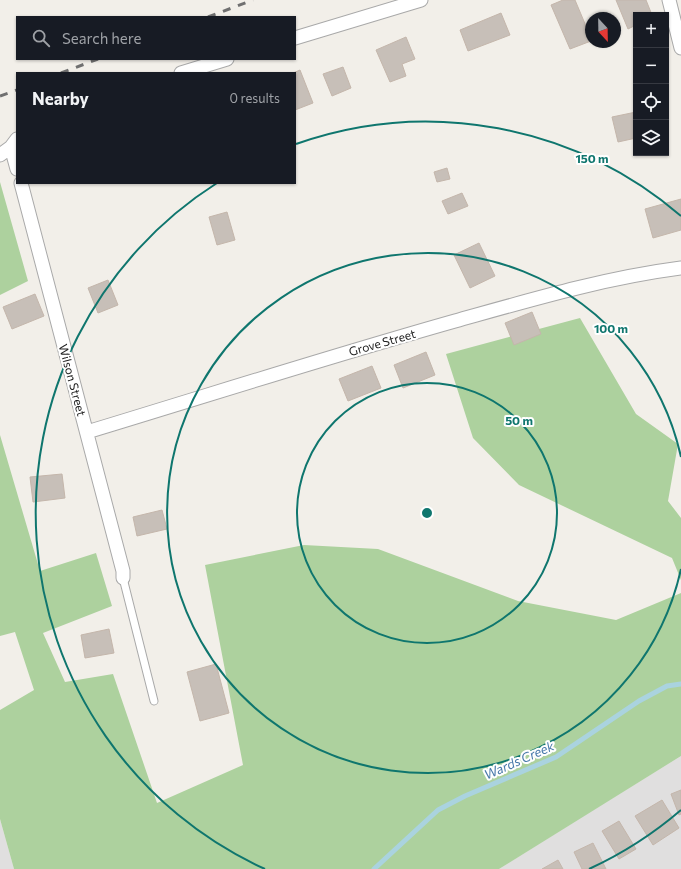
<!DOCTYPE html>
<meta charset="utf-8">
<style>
:root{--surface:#171b24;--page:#242831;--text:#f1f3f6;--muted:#9ea1a6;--line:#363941}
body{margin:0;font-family:Commissioner,sans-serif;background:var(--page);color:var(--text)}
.controls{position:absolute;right:12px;top:12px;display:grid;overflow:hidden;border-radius:0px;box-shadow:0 1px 3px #0004}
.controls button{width:36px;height:36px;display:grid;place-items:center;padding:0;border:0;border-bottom:1px solid var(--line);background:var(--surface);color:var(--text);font:20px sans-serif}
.compass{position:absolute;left:585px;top:12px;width:36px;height:36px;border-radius:50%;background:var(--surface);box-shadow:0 1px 3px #0004;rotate:158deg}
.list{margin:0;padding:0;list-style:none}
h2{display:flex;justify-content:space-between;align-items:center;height:52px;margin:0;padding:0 16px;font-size:17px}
h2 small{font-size:13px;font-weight:400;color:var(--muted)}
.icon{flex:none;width:22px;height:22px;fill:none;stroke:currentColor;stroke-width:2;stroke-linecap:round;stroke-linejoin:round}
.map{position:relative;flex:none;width:681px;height:869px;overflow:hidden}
.search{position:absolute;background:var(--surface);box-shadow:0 1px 3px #0004;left:16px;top:16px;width:280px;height:44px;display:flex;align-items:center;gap:10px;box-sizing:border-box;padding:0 14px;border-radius:0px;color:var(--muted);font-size:15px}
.panel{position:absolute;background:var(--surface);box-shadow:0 1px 3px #0004;left:16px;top:72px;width:280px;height:112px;border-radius:0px}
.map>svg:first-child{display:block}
.residential{fill:#e0dfdf}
.forest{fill:#add19e}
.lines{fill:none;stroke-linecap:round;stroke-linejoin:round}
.stream{stroke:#aad3df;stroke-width:5}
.building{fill:#c7bfb8;stroke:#c4b6ab}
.service-casing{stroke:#a9a9a9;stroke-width:9}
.minor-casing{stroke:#a9a9a9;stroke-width:15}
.service{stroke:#fff;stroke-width:7}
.minor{stroke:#fff;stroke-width:13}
.rail{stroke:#707070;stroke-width:3;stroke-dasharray:8 8;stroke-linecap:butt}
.ring{fill:none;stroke:#0f766e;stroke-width:2}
.labels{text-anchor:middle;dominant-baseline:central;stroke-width:4;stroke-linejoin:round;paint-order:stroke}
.street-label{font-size:12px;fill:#222;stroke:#fff}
.water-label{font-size:13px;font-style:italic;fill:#4a7aab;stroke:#fff}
.centre{fill:#0f766e;stroke:#fff;stroke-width:2}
.ring-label{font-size:12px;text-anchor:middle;font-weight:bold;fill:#0f766e;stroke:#fff;stroke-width:4;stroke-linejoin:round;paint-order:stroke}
</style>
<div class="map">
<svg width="681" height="869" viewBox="0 0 681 869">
<rect width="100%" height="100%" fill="#f2efe9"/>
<path class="residential" d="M 681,756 L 681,869 L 499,869 L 590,812 Z
M 0,819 L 14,869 L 0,869 Z"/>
<path class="forest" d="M 0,182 L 28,281 L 0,295 Z
M 580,318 L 636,414 L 678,444 L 668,501 L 681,518 L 681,580 L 672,558 L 519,485 L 473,438 L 446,354 Z
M 0,435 L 40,571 L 96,553 L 112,606 L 43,633 L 65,682 L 113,674 L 157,803 L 243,765 L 205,565 L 304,545 L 378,549 L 518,601 L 616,620 L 681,593 L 681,756 L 499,869 L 14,869 L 0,819 L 0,710 L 34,690 L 15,632 L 0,636 Z"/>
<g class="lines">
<path class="stream" d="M 374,869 L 438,810 L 465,796 L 556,757 L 639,701 L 667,686 L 681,684"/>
</g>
<path class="building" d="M 563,0 L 575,0 L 591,38 L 591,41 L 570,49 L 551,5 Z
M 616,0 L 646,0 L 652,15 L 636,15 L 636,25 L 628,29 Z
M 501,13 L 510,35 L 468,51 L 460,30 Z
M 406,37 L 415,59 L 402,64 L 406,76 L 390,82 L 376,50 Z
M 343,67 L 351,88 L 332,96 L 323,74 Z
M 300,70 L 313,103 L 295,110 L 295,73 L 293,73 Z
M 636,112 L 636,138 L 618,142 L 612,117 Z
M 447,168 L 450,179 L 437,182 L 434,172 Z
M 462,193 L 468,206 L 448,214 L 442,201 Z
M 681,199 L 681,230 L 653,238 L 645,209 Z
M 227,212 L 235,240 L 217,245 L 209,217 Z
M 479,243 L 495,276 L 470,288 L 454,255 Z
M 108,280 L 118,305 L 98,313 L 88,288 Z
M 35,294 L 44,316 L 12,329 L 3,307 Z
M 532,312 L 541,334 L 514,345 L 505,323 Z
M 426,352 L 435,375 L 403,388 L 394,365 Z
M 372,366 L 381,388 L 348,401 L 339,379 Z
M 62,474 L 65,498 L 33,502 L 30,477 Z
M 162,510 L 167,529 L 137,536 L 133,517 Z
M 109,629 L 114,653 L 85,658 L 81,635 Z
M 216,664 L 229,713 L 200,721 L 187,672 Z
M 681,790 L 681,814 L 679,815 L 671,794 Z
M 662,800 L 679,828 L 653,845 L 635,816 Z
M 619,821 L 636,849 L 619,859 L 602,831 Z
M 593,843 L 606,869 L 582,869 L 574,852 Z
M 558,860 L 563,869 L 542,869 Z"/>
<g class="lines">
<g class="service-casing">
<path id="service" d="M 123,578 L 154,701"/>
</g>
<g class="minor-casing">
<path id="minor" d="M 669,0 L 681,48
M 295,38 L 421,0
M 181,73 L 227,59
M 11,147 L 17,169
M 0,155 L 11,147 L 17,139
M 21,183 L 123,571 L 123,578
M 87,432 C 209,395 331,356 455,321 C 530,300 604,278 681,268"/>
</g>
<use href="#service" class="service"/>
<use href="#minor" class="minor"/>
<path class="rail" d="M 208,17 L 253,0
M 61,73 L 98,59
M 0,96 L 17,90"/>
</g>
<g class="ring">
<circle cx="427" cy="513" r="130"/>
<path d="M681 569A260 260 0 1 1 681 457"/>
<path d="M681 810A391 391 0 0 1 589 869M265 869A391 391 0 0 1 217 183M296 144A391 391 0 0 1 681 216"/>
</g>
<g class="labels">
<g class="street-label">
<text transform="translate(382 342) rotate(-16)">Grove Street</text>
<text transform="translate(73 380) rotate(75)">Wilson Street</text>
</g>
<g class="water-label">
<text transform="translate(519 760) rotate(-24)">Wards Creek</text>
</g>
</g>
<circle cx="427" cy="513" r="6" class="centre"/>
<g class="ring-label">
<text x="592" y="163">150 m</text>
<text x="611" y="333">100 m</text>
<text x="519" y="425">50 m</text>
</g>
</svg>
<div class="controls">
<button>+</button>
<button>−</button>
<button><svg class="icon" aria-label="locate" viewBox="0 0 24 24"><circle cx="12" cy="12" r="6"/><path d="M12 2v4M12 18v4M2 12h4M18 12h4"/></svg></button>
<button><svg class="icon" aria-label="layers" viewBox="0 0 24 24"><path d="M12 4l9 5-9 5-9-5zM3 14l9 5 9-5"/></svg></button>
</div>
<svg class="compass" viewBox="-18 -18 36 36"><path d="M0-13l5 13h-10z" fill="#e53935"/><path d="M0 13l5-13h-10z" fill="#9ea1a6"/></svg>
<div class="search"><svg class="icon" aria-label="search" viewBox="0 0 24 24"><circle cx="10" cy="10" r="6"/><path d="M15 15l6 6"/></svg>Search here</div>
<section class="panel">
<h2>Nearby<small>0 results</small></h2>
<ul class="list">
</ul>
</section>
</div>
